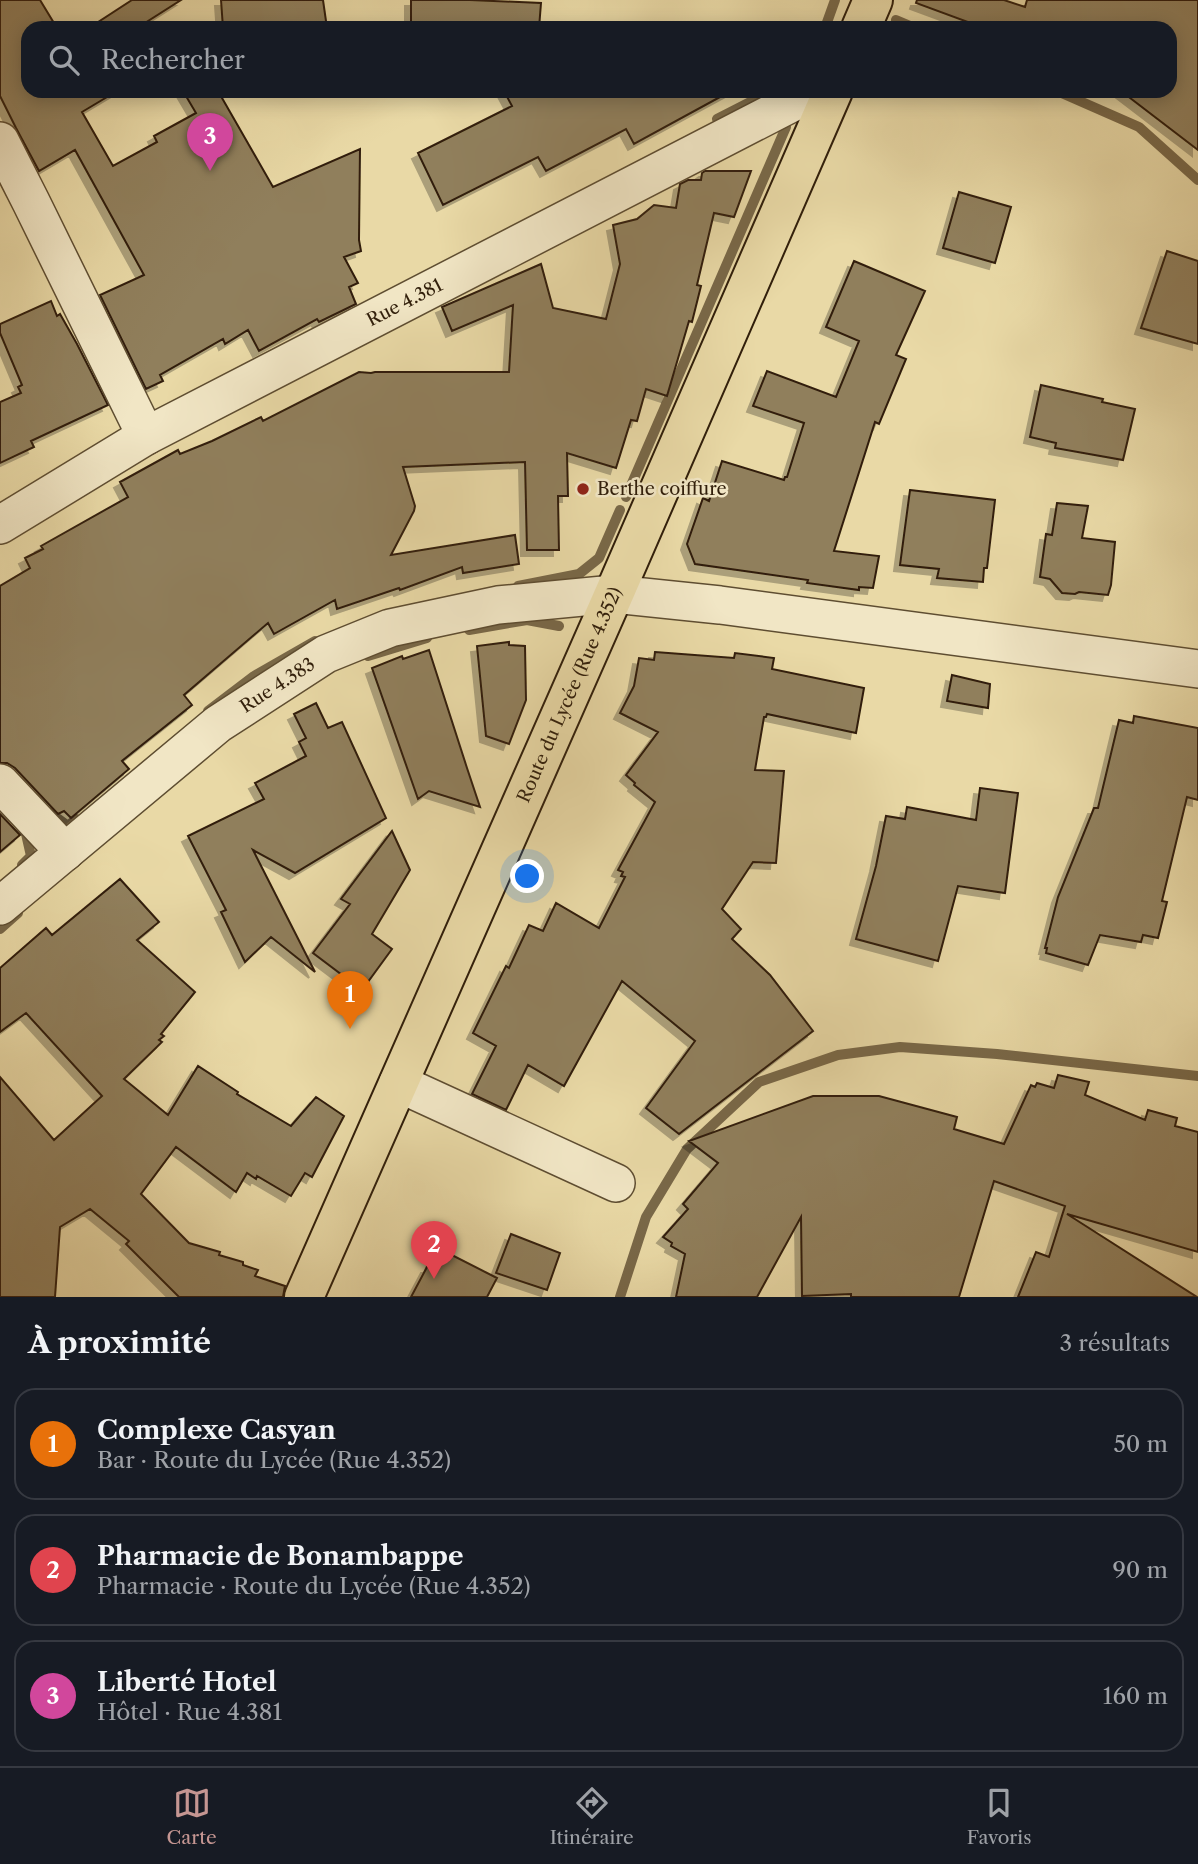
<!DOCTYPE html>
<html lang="fr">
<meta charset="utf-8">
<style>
:root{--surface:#171b24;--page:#20242c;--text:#f1f3f6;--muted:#9ea1a6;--line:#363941;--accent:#c59692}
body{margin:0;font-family:"Libre Caslon Text",serif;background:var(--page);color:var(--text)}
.you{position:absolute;left:528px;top:877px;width:24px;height:24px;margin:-18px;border:5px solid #fff;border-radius:50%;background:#1a73e8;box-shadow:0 0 0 10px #1a73e833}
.badge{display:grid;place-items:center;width:46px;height:46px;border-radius:50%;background:var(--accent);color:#fff;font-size:23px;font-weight:700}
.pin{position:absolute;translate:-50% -58px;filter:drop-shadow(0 2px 4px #0008)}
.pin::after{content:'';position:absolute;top:37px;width:24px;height:21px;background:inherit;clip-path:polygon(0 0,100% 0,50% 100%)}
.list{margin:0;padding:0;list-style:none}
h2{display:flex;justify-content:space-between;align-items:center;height:91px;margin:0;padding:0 28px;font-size:30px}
h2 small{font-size:23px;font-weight:400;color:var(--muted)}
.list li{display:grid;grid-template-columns:46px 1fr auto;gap:21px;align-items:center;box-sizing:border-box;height:112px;margin:0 14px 14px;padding:0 14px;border:2px solid var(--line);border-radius:21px}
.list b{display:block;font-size:26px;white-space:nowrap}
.list p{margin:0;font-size:23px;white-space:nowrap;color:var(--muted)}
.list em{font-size:23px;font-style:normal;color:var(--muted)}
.icon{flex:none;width:38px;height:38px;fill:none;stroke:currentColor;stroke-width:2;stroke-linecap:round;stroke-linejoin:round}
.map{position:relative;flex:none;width:1198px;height:1297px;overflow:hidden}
.search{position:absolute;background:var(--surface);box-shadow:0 4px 18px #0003;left:21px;right:21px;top:21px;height:77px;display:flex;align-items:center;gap:18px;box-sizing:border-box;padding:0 24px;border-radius:21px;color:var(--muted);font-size:26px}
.sheet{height:469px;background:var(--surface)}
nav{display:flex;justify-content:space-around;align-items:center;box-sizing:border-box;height:98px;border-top:2px solid var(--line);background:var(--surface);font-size:19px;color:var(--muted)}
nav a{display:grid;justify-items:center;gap:4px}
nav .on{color:var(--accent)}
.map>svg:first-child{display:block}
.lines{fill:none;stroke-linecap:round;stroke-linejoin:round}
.stream{stroke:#796848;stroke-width:10}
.building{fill:#907f5b;stroke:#301e0a;stroke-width:2;filter:url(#shadow)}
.minor-casing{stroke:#5e4d31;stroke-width:40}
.major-casing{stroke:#301e0a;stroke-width:42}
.minor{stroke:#f1e6c5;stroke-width:37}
.major{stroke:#e9d9a6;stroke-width:38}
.poi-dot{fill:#8f2418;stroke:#f1e6c5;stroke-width:2.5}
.labels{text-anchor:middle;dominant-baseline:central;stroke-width:5;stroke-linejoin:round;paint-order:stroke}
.street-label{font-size:18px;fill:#301e0a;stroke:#f1e6c5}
.poi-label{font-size:18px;fill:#301e0a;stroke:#f1e6c5;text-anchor:start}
</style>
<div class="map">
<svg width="1198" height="1297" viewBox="0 0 1198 1297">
<defs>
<filter id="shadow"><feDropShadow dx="-6" dy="6" stdDeviation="0" flood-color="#0004"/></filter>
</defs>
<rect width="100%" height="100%" fill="#e9d9a6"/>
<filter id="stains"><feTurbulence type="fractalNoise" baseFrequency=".00286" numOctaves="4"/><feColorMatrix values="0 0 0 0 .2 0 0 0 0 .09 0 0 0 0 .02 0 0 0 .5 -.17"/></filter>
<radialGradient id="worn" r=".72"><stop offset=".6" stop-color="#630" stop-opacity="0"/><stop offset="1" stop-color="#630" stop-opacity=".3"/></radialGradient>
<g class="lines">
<path class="stream" d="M 896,20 L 915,28
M 825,28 L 835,0
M 1057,91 L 1139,127 L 1198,180
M 717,119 L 762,96
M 626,497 L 786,127
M 518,586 L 579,574 L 599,558 L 620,510
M 469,630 L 527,620 L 559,626
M 368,656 L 427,638
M 208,711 L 254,676 L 315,641
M 49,812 L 68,826 L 76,819
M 21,827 L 26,834 L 31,856 L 22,865
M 0,929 L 18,913
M 620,1297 L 646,1217 L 687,1149 L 759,1082 L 838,1055 L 900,1047 L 997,1054 L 1198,1076"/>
</g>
<path class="building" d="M 0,0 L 40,0 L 57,28 L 28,28 L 28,91 L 117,91 L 82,112 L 113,166 L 157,142 L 154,136 L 196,113 L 183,91 L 218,91 L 273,187 L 360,149 L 359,240 L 361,251 L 344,257 L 358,283 L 349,287 L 356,304 L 319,322 L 317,319 L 259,351 L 248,330 L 225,344 L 223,339 L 160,375 L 163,381 L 146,389 L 100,295 L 144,275 L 75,150 L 39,171 L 16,128 L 0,96 Z
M 132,0 L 181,0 L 137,28 L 89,28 Z
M 221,0 L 323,0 L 327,28 L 223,28 Z
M 411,0 L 470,0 L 541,3 L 539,28 L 411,28 Z
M 917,0 L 1004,0 L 1025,7 L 1027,0 L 1198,0 L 1198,150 L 1121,91 L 1170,91 L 1170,28 L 984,28 L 916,3 Z
M 504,91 L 731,91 L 634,144 L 626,129 L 546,171 L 538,157 L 443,205 L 418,153 L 512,106 Z
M 705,171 L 751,171 L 734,217 L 714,213 L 697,285 L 701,286 L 692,322 L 689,321 L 667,396 L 646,389 L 637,421 L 631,420 L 616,468 L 567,453 L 568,496 L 558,496 L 559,550 L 527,550 L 525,462 L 403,467 L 415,506 L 414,511 L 391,555 L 515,535 L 519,564 L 463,573 L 462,567 L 400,590 L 399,588 L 337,609 L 335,600 L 274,634 L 268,623 L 184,695 L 192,705 L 122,761 L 129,769 L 71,818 L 64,811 L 58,814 L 15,768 L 7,763 L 0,763 L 0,586 L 30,568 L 25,558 L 43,549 L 41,546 L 128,497 L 120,482 L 178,450 L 180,454 L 212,441 L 261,417 L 263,421 L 359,372 L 371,373 L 375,372 L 509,372 L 513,305 L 452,331 L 442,307 L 541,264 L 553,308 L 606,319 L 620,264 L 613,225 L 637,219 L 654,205 L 676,208 L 680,184 L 688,180 L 701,180 L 702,173 Z
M 959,192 L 1011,207 L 995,263 L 943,248 Z
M 1167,251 L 1198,261 L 1198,344 L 1141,328 Z
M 854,261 L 925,291 L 896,355 L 906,359 L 879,424 L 875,422 L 834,551 L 879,556 L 873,588 L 859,587 L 859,590 L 807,583 L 808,580 L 695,564 L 687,544 L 703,498 L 709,501 L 722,461 L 784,480 L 785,477 L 787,477 L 804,423 L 753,406 L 767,371 L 836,397 L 859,341 L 826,327 Z
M 51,301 L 57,316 L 60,314 L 77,344 L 108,405 L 31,441 L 34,447 L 0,463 L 0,402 L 21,393 L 18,387 L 22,385 L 0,333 L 0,324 Z
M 1041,385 L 1103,399 L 1102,402 L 1135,409 L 1123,460 L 1055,448 L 1056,443 L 1030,437 Z
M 910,490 L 995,500 L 987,568 L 984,568 L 983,582 L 937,578 L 939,569 L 900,565 Z
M 1057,503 L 1088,506 L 1082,538 L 1115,542 L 1111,585 L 1108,595 L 1079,592 L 1075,594 L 1062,593 L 1050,579 L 1040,577 L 1046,534 L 1052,535 Z
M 509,642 L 509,645 L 525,646 L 526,700 L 509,744 L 486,736 L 477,646 Z
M 429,650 L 467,768 L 480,807 L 429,791 L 418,799 L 372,668 L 402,656 L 403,659 Z
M 655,652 L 734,658 L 735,653 L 774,658 L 772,669 L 864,688 L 856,733 L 767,714 L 766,717 L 764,717 L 755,770 L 784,771 L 776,863 L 753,862 L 722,909 L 741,929 L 732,939 L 770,975 L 813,1031 L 679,1134 L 646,1108 L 695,1041 L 622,981 L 564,1086 L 528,1065 L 506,1110 L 472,1094 L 496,1046 L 473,1033 L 506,966 L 509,968 L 529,925 L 543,931 L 556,903 L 599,928 L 625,877 L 621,876 L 623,872 L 618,870 L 655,802 L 634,785 L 635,783 L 626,775 L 658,732 L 620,713 L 634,686 L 639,658 L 654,660 Z
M 952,675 L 990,684 L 988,708 L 947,701 Z
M 316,703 L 328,728 L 342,722 L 386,818 L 295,873 L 253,850 L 315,972 L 271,937 L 245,962 L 221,912 L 226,910 L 188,836 L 264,799 L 255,783 L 306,756 L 299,742 L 306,738 L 294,714 Z
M 1134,716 L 1198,728 L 1198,800 L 1187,797 L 1162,901 L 1167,902 L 1158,938 L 1143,935 L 1141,942 L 1100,935 L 1088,965 L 1046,953 L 1047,948 L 1045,948 L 1058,897 L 1094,808 L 1098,808 L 1119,720 L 1133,723 Z
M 980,788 L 1018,793 L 1005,893 L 958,886 L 938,961 L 856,939 L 876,866 L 886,816 L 905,819 L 907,807 L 976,820 Z
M 0,814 L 20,835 L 0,852 Z
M 392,831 L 410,870 L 372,934 L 392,949 L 362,990 L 313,953 L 350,904 L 341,899 Z
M 120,879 L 159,922 L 137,940 L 195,992 L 161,1034 L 164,1036 L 159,1040 L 162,1042 L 124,1079 L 168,1115 L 198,1066 L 238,1092 L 237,1094 L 291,1126 L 316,1097 L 344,1116 L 312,1177 L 305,1173 L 291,1196 L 257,1176 L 256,1179 L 247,1173 L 236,1192 L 176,1147 L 141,1194 L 189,1243 L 220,1252 L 219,1255 L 243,1262 L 243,1265 L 258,1270 L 255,1276 L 285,1286 L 283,1297 L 179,1297 L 126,1244 L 129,1241 L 90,1209 L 60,1227 L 55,1297 L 0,1297 L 0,1077 L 54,1140 L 102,1096 L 26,1013 L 0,1032 L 0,968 L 46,928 L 52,935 Z
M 1058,1075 L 1089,1082 L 1085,1095 L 1145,1120 L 1148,1110 L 1177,1118 L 1175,1126 L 1198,1132 L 1198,1252 L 1067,1214 L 1197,1297 L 1018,1297 L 1036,1252 L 1049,1257 L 1065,1206 L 994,1181 L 959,1297 L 851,1297 L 851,1294 L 802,1296 L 801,1217 L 757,1297 L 676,1297 L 685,1254 L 671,1246 L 672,1243 L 663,1237 L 688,1209 L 683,1204 L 718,1163 L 689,1141 L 813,1096 L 879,1096 L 957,1117 L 954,1129 L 1004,1144 L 1031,1085 L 1035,1087 L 1037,1083 L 1054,1088 Z
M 511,1234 L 560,1253 L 547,1290 L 496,1273 Z
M 438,1248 L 497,1278 L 487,1297 L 411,1297 L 427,1267 L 430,1267 Z"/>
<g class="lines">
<g class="minor-casing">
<g id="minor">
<path d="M 0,141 L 31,202 L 146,436"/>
<path id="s1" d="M 0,525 L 146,436 L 815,91"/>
<path d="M 0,783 L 65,852"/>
<path id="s2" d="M 0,906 L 218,724 L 326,654 L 390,628 L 498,605 L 614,594 L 720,605 L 1198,669"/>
<path d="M 398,1083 L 616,1183"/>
</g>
</g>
<g class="major-casing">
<g id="major">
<path d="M 861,28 L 873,0"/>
<path id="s3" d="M 304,1297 L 614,594 L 833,91"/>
</g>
</g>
<use href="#minor" class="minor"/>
<use href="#major" class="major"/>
</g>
<circle class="poi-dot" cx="583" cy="489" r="7"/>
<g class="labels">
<g class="street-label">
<text stroke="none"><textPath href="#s1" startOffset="462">Rue 4.381</textPath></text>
<text stroke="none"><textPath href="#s2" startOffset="355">Rue 4.383</textPath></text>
<text stroke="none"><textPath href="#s3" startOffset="658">Route du Lycée (Rue 4.352)</textPath></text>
</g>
<g class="poi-label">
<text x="597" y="489">Berthe coiffure</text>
</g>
</g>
<rect width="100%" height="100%" filter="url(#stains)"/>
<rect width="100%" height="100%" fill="url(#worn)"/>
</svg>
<div class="you"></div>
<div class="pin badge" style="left:350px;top:1029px;background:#e8710a">1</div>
<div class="pin badge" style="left:434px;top:1279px;background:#e0444e">2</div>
<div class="pin badge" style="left:210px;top:171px;background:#d1479c">3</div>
<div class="search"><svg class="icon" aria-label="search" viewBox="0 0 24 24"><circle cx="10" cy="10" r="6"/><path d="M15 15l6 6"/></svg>Rechercher</div>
</div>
<section class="sheet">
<h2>À proximité<small>3 résultats</small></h2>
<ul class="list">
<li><span class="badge" style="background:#e8710a">1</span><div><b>Complexe Casyan</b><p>Bar · Route du Lycée (Rue 4.352)</p></div><em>50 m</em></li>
<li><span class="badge" style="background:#e0444e">2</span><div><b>Pharmacie de Bonambappe</b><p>Pharmacie · Route du Lycée (Rue 4.352)</p></div><em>90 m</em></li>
<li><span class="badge" style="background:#d1479c">3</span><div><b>Liberté Hotel</b><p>Hôtel · Rue 4.381</p></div><em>160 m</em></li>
</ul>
</section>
<nav>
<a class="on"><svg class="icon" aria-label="map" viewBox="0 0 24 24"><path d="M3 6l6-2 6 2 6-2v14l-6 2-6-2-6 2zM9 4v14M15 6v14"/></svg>Carte</a>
<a><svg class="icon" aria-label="directions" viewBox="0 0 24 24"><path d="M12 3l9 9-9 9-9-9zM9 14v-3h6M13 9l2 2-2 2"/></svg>Itinéraire</a>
<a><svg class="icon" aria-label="saved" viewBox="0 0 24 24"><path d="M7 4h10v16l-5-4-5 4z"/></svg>Favoris</a>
</nav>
